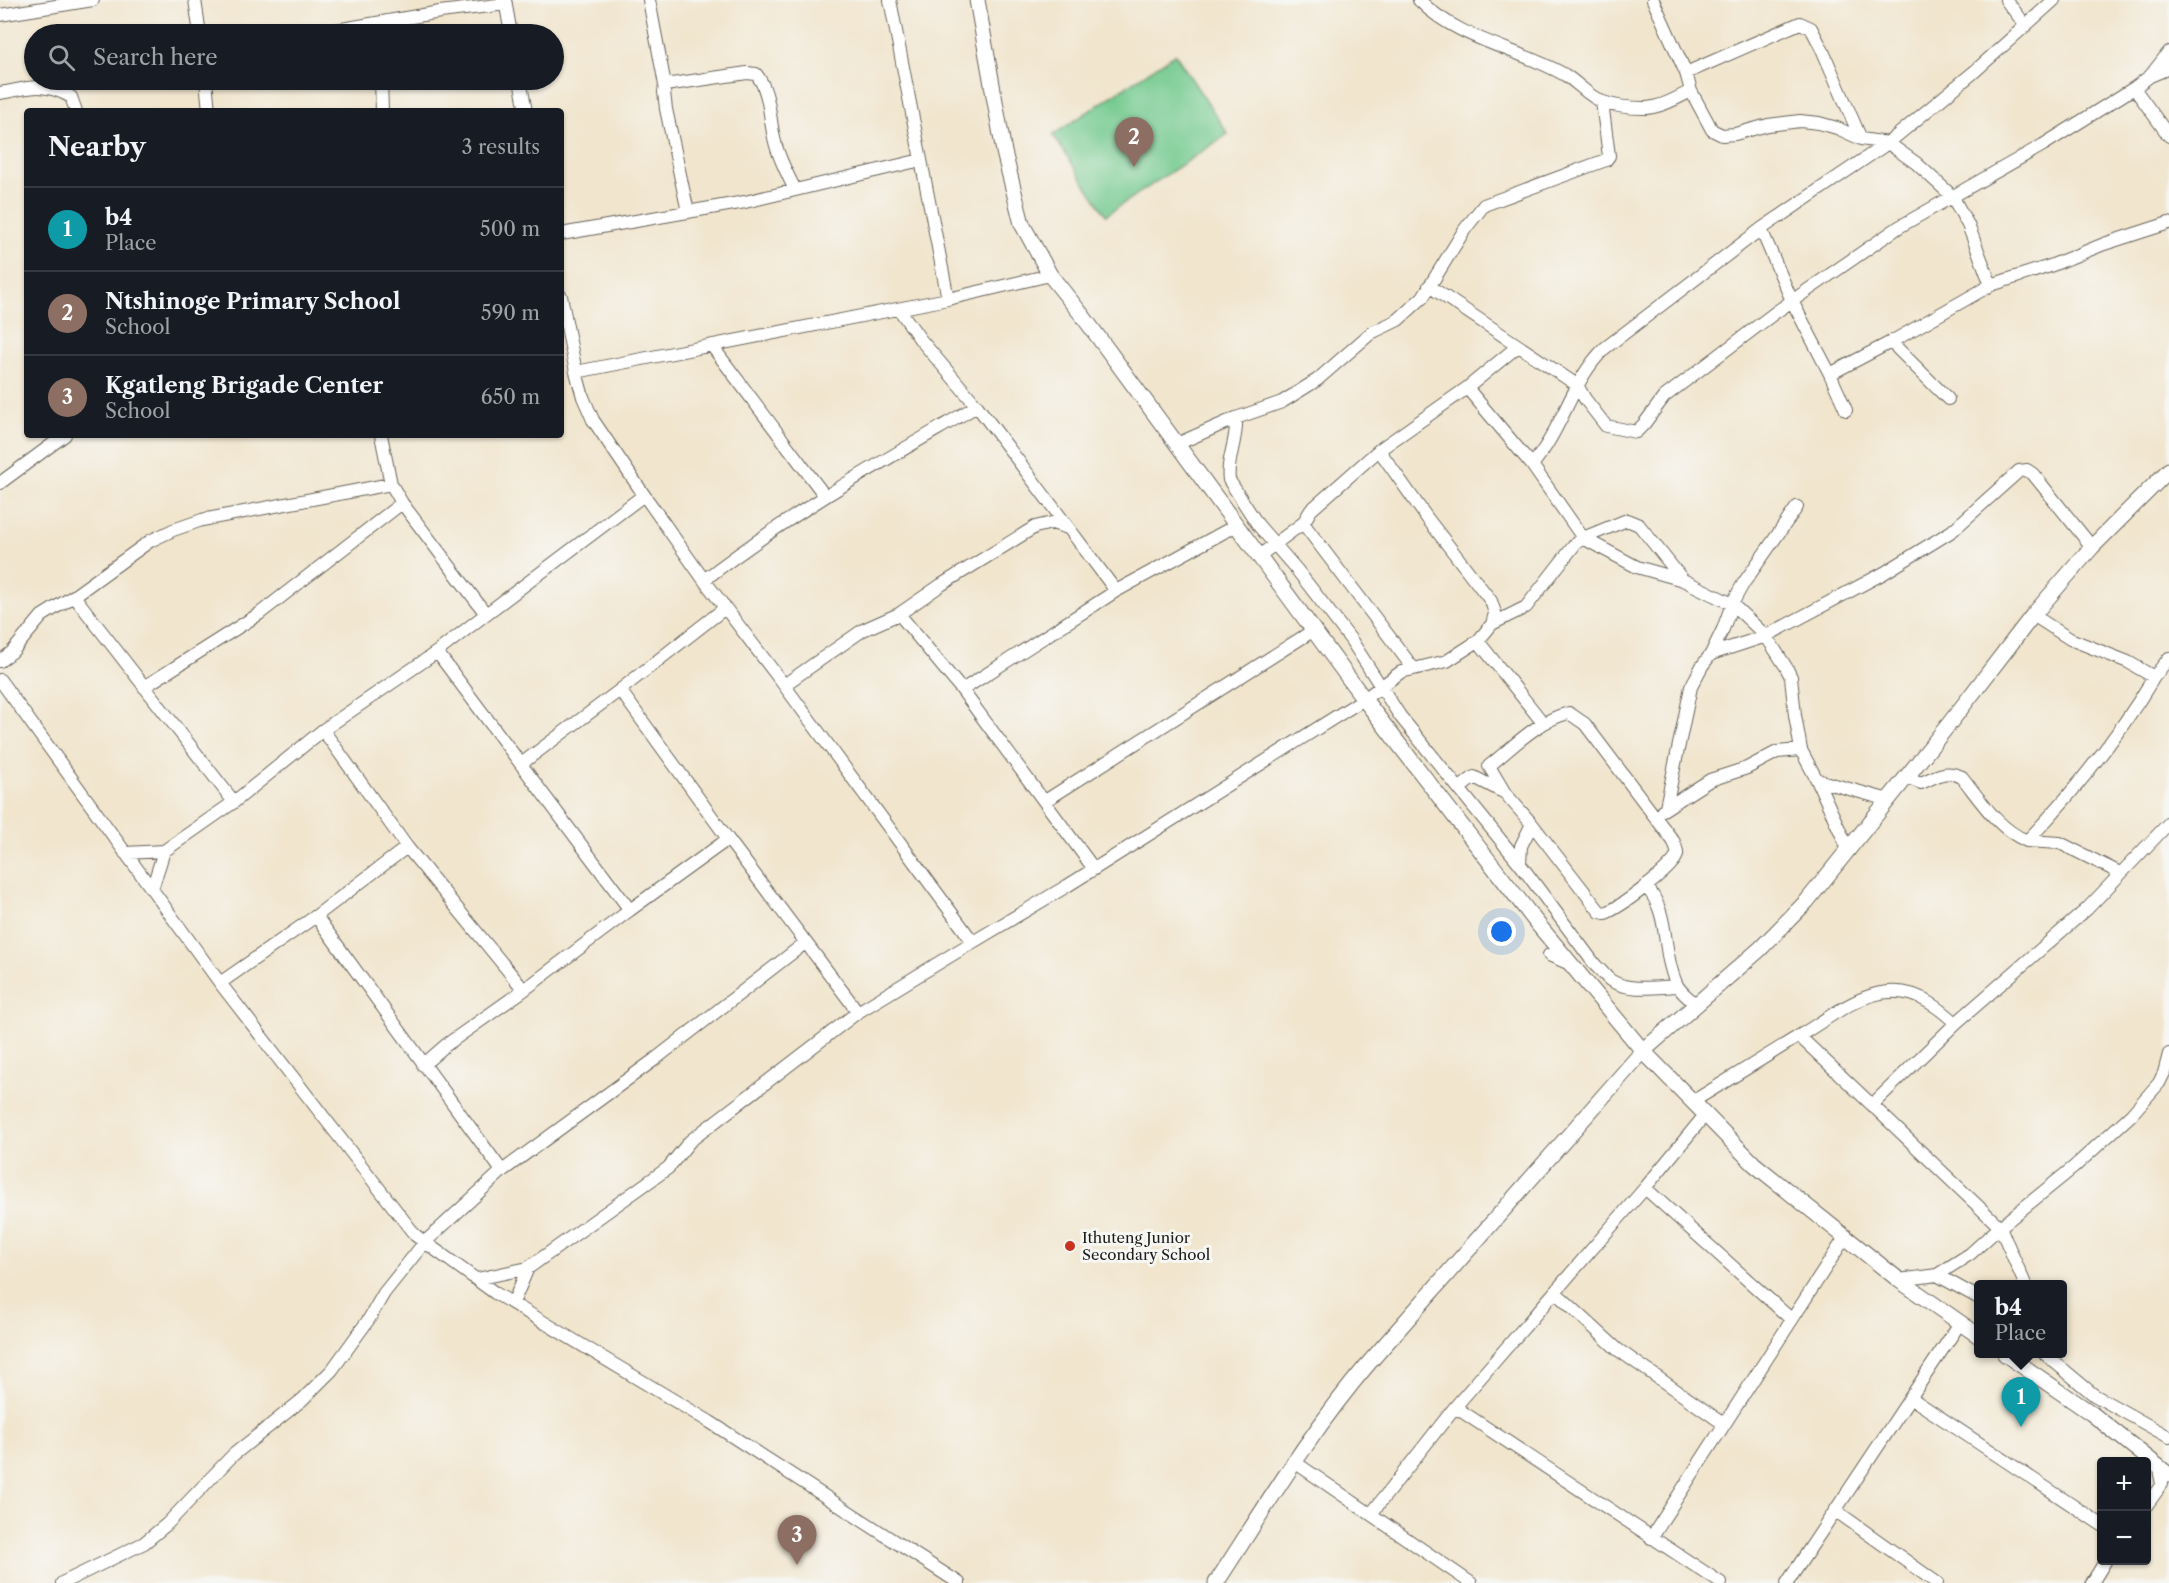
<!DOCTYPE html>
<meta charset="utf-8">
<style>
:root{--surface:#171b24;--page:#242831;--text:#f1f3f6;--muted:#9ea1a6;--line:#363941;--accent:#b45309}
body{margin:0;font-family:"Libre Caslon Text",serif;background:var(--page);color:var(--text)}
.controls{position:absolute;right:18px;bottom:18px;display:grid;overflow:hidden;border-radius:6px;box-shadow:0 2px 4px #0004}
.controls button{width:54px;height:54px;display:grid;place-items:center;padding:0;border:0;border-bottom:2px solid var(--line);background:var(--surface);color:var(--text);font:30px sans-serif}
.you{position:absolute;left:1502px;top:932px;width:21px;height:21px;margin:-15px;border:4px solid #fff;border-radius:50%;background:#1a73e8;box-shadow:0 0 0 9px #1a73e833}
.badge{display:grid;place-items:center;width:39px;height:39px;border-radius:50%;background:var(--accent);color:#fff;font-size:20px;font-weight:700}
.pin{position:absolute;translate:-50% -50px;filter:drop-shadow(0 2px 3px #0008)}
.pin::after{content:'';position:absolute;top:32px;width:21px;height:18px;background:inherit;clip-path:polygon(0 0,100% 0,50% 100%)}
.popup{position:absolute;left:1974px;top:1280px;width:93px;height:78px;box-sizing:border-box;display:grid;place-content:center;border-radius:6px;background:var(--surface);filter:drop-shadow(0 2px 4px #0005);font-size:20px;white-space:nowrap;color:var(--muted)}
.popup b{font-size:22px;color:var(--text)}
.popup::after{content:'';position:absolute;left:50%;top:100%;margin-left:-12px;border:12px solid transparent;border-top-color:var(--surface)}
.list{margin:0;padding:0;list-style:none}
h2{display:flex;justify-content:space-between;align-items:center;height:78px;margin:0;padding:0 24px;font-size:26px}
h2 small{font-size:20px;font-weight:400;color:var(--muted)}
.list li{display:grid;grid-template-columns:39px 1fr auto;gap:18px;align-items:center;box-sizing:border-box;height:84px;padding:0 24px;border-top:2px solid var(--line)}
.list b{display:block;font-size:22px;white-space:nowrap}
.list p{margin:0;font-size:20px;white-space:nowrap;color:var(--muted)}
.list em{font-size:20px;font-style:normal;color:var(--muted)}
.icon{flex:none;width:33px;height:33px;fill:none;stroke:currentColor;stroke-width:2;stroke-linecap:round;stroke-linejoin:round}
.map{position:relative;flex:none;width:2169px;height:1583px;overflow:hidden}
.search{position:absolute;background:var(--surface);box-shadow:0 2px 4px #0004;left:24px;top:24px;width:540px;height:66px;display:flex;align-items:center;gap:15px;box-sizing:border-box;padding:0 21px;border-radius:33px;color:var(--muted);font-size:22px}
.panel{position:absolute;background:var(--surface);box-shadow:0 2px 4px #0004;left:24px;top:108px;width:540px;height:330px;border-radius:6px}
.map>svg:first-child{display:block}
.green{fill:#74ca8f;stroke:#487356;stroke-width:1.5}
.lines{fill:none;stroke-linecap:round;stroke-linejoin:round}
.minor-casing{stroke:#67625a;stroke-width:14}
.tertiary-casing{stroke:#67625a;stroke-width:17}
.minor{stroke:#fff;stroke-width:12}
.tertiary{stroke:#fff;stroke-width:15}
.poi-dot{fill:#c8321e;stroke:#f6f6f2;stroke-width:2}
.labels{text-anchor:middle;dominant-baseline:central;stroke-width:6;stroke-linejoin:round;paint-order:stroke}
.poi-label{font-size:15px;fill:#1c1c1c;stroke:#f6f6f2;text-anchor:start}
</style>
<div class="map">
<svg width="2169" height="1583" viewBox="0 0 2169 1583">
<rect width="100%" height="100%" fill="#f6f6f2"/>
<filter id="ink" filterUnits="userSpaceOnUse"><feTurbulence type="fractalNoise" baseFrequency=".0167" numOctaves="2"/><feDisplacementMap in="SourceGraphic" scale="12" xChannelSelector="R" yChannelSelector="G"/><feConvolveMatrix kernelMatrix="1 2 1 2 8 2 1 2 1" color-interpolation-filters="sRGB"/></filter>
<filter id="wash" filterUnits="userSpaceOnUse"><feTurbulence type="fractalNoise" baseFrequency=".008" numOctaves="4" result="noise"/><feDisplacementMap in="SourceGraphic" scale="24" xChannelSelector="R" yChannelSelector="G"/><feGaussianBlur stdDeviation="1.35" result="paint"/><feColorMatrix in="noise" values="0 0 0 0 0 0 0 0 0 0 0 0 0 0 0 0 0 1.4 0 .05"/><feComposite in="paint" operator="in"/></filter>
<g filter="url(#wash)">
<rect width="100%" height="100%" fill="#f1e5cd"/>
<path class="green" d="M 1175,54 L 1228,134 L 1106,215 L 1053,135 Z"/>
</g>
<g filter="url(#ink)">
<g class="lines">
<g class="minor-casing">
<path id="minor" d="M 195,0 L 200,34
M 505,0 L 511,34
M 649,0 L 665,85
M 890,0 L 948,299
M 1419,0 C 1458,40 1518,48 1565,75 C 1578,83 1589,97 1603,102 C 1614,106 1632,108 1644,108 C 1660,108 1677,98 1691,91
M 1653,0 L 1686,73 L 1691,91 L 1712,130 L 1722,135 L 1735,134 L 1768,125 L 1800,121 L 1819,123 L 1837,128 L 1861,139 L 1888,143 L 1974,72 L 2054,0
M 2006,0 L 2026,26
M 0,15 L 93,0
M 313,34 L 440,12 L 506,4
M 1686,73 L 1800,23 L 1811,28 L 1822,49 L 1861,139
M 2151,75 L 2169,52
M 206,80 L 209,111
M 381,80 L 382,111
M 520,80 L 526,111
M 2134,88 L 2169,136
M 0,93 C 28,88 45,81 71,97 L 76,111
M 688,212 L 666,109 L 664,92 L 665,85 L 747,73 L 756,74 C 771,92 769,120 775,142 C 779,159 788,175 795,190
M 1761,229 L 1792,301 L 1830,374 L 1891,342 L 1991,285 L 2050,266 L 2104,244 L 2169,223
M 561,234 L 745,202 L 921,160
M 1429,286 L 1577,385 L 1585,399 L 1606,426 L 1636,432 L 1644,424 L 1664,397 L 1776,312 L 1899,227 L 2043,145 L 2134,88 L 2150,76 L 2169,68
M 561,296 L 576,372 L 948,299 L 1050,275
M 899,309 L 920,339 L 977,406 L 1116,591 L 1235,526
M 1891,342 L 1948,399
M 712,346 L 825,496
M 576,372 L 583,397 L 593,420 L 644,495 L 704,580 L 784,685 L 973,942 L 1067,886 L 1364,699 L 1401,672 L 1447,661 L 1478,641 L 1492,624 L 1495,613 L 1491,601 L 1427,518 L 1379,450
M 1830,374 L 1846,410
M 1467,388 L 1532,465
M 1236,418 C 1238,439 1226,460 1229,480 L 1258,525 L 1297,570 L 1351,640 L 1400,716 L 1520,864 L 1596,966 C 1601,970 1605,976 1610,980 C 1628,992 1657,987 1677,986
M 381,435 L 391,484 L 402,503 L 486,614 L 644,495
M 1177,444 L 1236,418 L 1282,402 L 1317,380 L 1371,333 L 1398,320 L 1423,297 L 1465,229 L 1484,205 L 1606,160 L 1609,156 L 1602,102
M 0,483 L 65,435
M 1303,523 L 1311,510 L 1379,450 L 1467,388 L 1518,346
M 1259,556 L 1303,523 L 1413,668
M 704,580 C 789,514 884,461 977,406
M 899,614 L 941,585 L 1035,527 L 1052,523 L 1068,528
M 1492,624 L 1526,607 L 1576,543 L 1583,538 L 1637,567 L 1683,580
M 1478,641 L 1543,723
M 437,652 L 630,910 L 728,839 L 858,1012
M 1711,654 L 1766,636 L 1884,573 L 1952,531 L 2019,471 L 2027,470 L 2033,474 L 2092,547
M 0,661 L 12,652 L 42,616 L 74,596
M 2154,677 L 2169,658
M 0,680 L 220,983 L 415,1235 L 495,1293 L 710,1422 L 959,1583
M 784,685 L 863,630 L 899,614 L 962,690 L 1094,869
M 144,687 L 259,614 L 402,503
M 620,690 L 725,608
M 962,690 L 1116,591
M 1569,713 L 1585,724 L 1674,842 C 1675,846 1678,851 1677,855 C 1674,868 1618,909 1605,913 L 1600,912 L 1532,824 L 1505,793 L 1489,766 C 1513,747 1538,720 1569,713 Z
M 323,730 L 407,847 L 524,990 L 630,910
M 521,764 L 620,690 L 728,839
M 1906,777 L 1921,783 C 1938,776 1944,769 1962,777 C 1981,801 1998,829 2027,841 C 2075,791 2118,737 2154,677 L 2128,662 L 2070,639 L 2033,615
M 1817,780 L 1849,851
M 1460,788 L 1474,777 L 1501,791
M 1889,800 L 1817,780 L 1801,750 L 1795,715 L 1791,677 L 1786,667 L 1766,636 L 1732,604 L 1683,580 L 1639,525 L 1627,520 L 1583,538 L 1532,465 C 1563,429 1571,381 1605,348 L 1761,229 L 1888,143 L 1916,163 L 1952,196 L 1968,225 L 1991,285
M 1045,801 L 1314,630
M 234,802 L 74,596 L 150,541 L 173,530 L 202,520 L 391,484
M 1666,807 L 1691,687 L 1702,666 L 1711,654 L 1723,629 L 1732,604 L 1743,584 L 1797,507
M 1663,810 L 1710,780 L 1747,768 L 1777,752 L 1801,750
M 2027,841 L 2060,843 L 2120,873
M 125,853 L 164,851 L 234,802 L 323,730 L 437,652 L 486,614
M 1520,864 L 1521,846 L 1532,824
M 1646,886 C 1671,915 1661,950 1676,983 C 1679,991 1689,998 1695,1004
M 152,889 L 164,851
M 1549,955 L 1570,964
M 220,983 L 316,916 L 407,847
M 1799,1036 C 1839,1012 1883,972 1930,1003 C 1939,1008 1948,1016 1956,1023
M 423,1065 L 446,1045 L 524,990
M 1692,1102 L 1799,1036 L 1872,1105 L 1956,1023 L 2087,909 L 2169,823
M 1872,1105 L 2000,1227 L 1970,1254 L 1937,1275 L 1899,1280
M 502,1171 L 654,1060 L 805,943
M 1645,1188 L 1792,1320
M 1937,1275 L 1979,1298
M 477,1279 L 528,1268 L 668,1168 L 690,1141 L 858,1012 L 973,942
M 2025,1284 L 2000,1227 L 2074,1167 L 2131,1115 L 2159,1083 L 2164,1073 L 2169,1054
M 1555,1292 L 1617,1349 L 1724,1424
M 513,1303 L 528,1268
M 2045,1354 L 2094,1395 L 2169,1437
M 1911,1398 L 2102,1525
M 1455,1407 L 1721,1583
M 1293,1461 L 1471,1583
M 2146,1506 L 2162,1484 L 2158,1465
M 1836,1511 L 1937,1583
M 1371,1514 L 1455,1407 L 1645,1188 L 1705,1115
M 1651,1538 L 1846,1236
M 62,1583 L 144,1543 L 167,1524 L 233,1455 L 302,1400 L 332,1370 L 369,1319 L 384,1293 L 424,1243 L 502,1171 L 316,916
M 1787,1583 L 1960,1323
M 2092,1583 L 2106,1560"/>
</g>
<g class="tertiary-casing">
<path id="tertiary" d="M 977,0 L 1004,152 L 1022,224 L 1050,275 L 1082,315 L 1364,699 L 1536,922 L 1643,1051 L 1754,1164 L 1899,1280 L 1979,1336
M 2005,1354 L 2091,1413 L 2169,1475
M 1216,1583 C 1265,1508 1310,1432 1368,1364 L 1643,1051 L 1760,949 L 1807,901 L 1949,724 L 2033,615 L 2092,547 L 2169,470"/>
</g>
<use href="#minor" class="minor"/>
<use href="#tertiary" class="tertiary"/>
</g>
</g>
<circle class="poi-dot" cx="1070" cy="1246" r="6"/>
<g class="labels">
<g class="poi-label">
<text x="1082" y="1237">Ithuteng Junior<tspan x="1082" dy="17">Secondary School</tspan></text>
</g>
</g>
</svg>
<div class="controls">
<button>+</button>
<button>−</button>
</div>
<div class="you"></div>
<div class="pin badge" style="left:2021px;top:1427px;background:#0f9aa8">1</div>
<div class="popup"><b>b4</b>Place</div>
<div class="pin badge" style="left:1134px;top:167px;background:#8d6e63">2</div>
<div class="pin badge" style="left:797px;top:1565px;background:#8d6e63">3</div>
<div class="search"><svg class="icon" aria-label="search" viewBox="0 0 24 24"><circle cx="10" cy="10" r="6"/><path d="M15 15l6 6"/></svg>Search here</div>
<section class="panel">
<h2>Nearby<small>3 results</small></h2>
<ul class="list">
<li><span class="badge" style="background:#0f9aa8">1</span><div><b>b4</b><p>Place</p></div><em>500 m</em></li>
<li><span class="badge" style="background:#8d6e63">2</span><div><b>Ntshinoge Primary School</b><p>School</p></div><em>590 m</em></li>
<li><span class="badge" style="background:#8d6e63">3</span><div><b>Kgatleng Brigade Center</b><p>School</p></div><em>650 m</em></li>
</ul>
</section>
</div>
